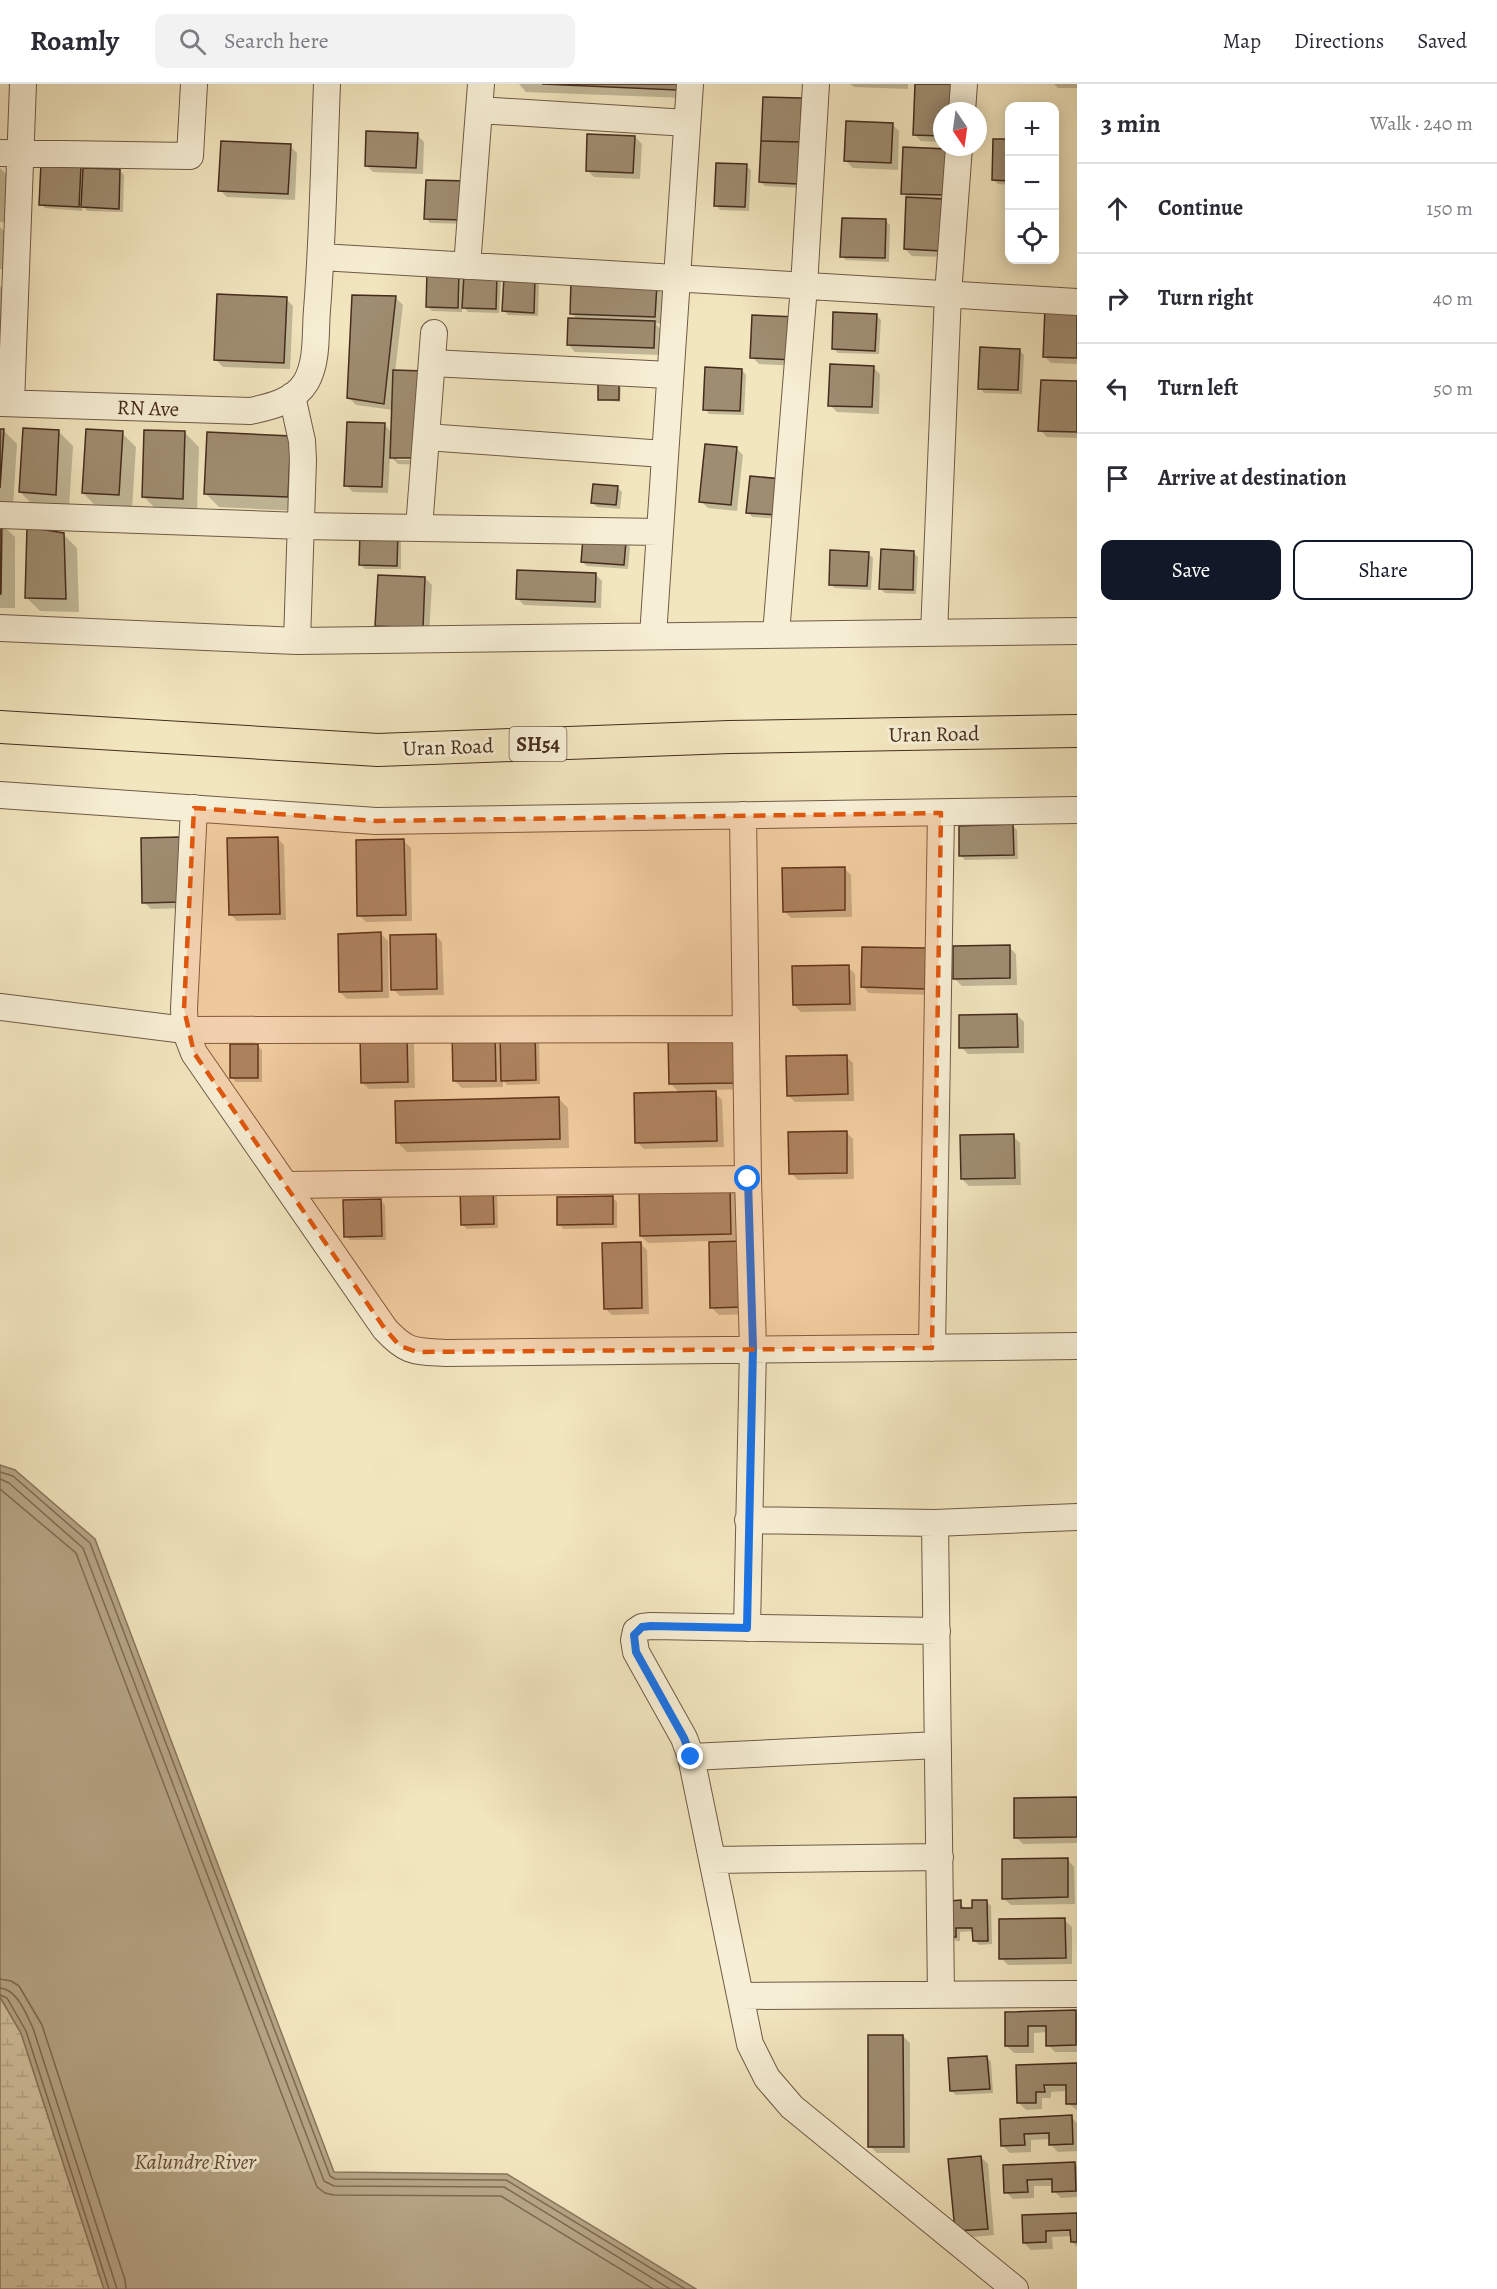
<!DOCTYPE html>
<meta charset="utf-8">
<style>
:root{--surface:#fff;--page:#f2f2f3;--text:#2b2b33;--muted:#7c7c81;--line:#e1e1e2;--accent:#111827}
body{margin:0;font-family:Alegreya,serif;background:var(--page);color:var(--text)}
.controls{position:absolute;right:18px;top:18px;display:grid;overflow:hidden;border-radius:12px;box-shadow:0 3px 15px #0003}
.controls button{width:54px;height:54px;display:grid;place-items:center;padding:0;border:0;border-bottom:2px solid var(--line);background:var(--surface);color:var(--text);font:30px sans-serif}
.compass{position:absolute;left:933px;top:18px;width:54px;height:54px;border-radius:50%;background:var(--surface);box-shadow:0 3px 15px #0003;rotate:167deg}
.stop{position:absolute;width:18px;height:18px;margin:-14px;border:4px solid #1a73e8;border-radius:50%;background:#fff}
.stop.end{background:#1a73e8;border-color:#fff;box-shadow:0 2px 6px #0008}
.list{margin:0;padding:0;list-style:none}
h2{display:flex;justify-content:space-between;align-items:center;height:78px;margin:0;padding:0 24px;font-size:26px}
h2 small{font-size:20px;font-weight:400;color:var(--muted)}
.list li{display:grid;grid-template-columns:39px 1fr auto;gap:18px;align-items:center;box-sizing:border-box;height:90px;padding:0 24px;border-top:2px solid var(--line)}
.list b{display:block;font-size:22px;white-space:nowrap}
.list em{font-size:20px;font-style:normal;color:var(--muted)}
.actions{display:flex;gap:12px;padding:18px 24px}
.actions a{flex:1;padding:14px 0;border:2px solid var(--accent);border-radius:12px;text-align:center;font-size:21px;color:var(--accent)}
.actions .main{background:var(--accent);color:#fff}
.icon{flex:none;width:33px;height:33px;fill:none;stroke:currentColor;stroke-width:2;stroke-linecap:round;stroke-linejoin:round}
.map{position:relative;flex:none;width:1077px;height:2205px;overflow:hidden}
header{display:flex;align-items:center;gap:36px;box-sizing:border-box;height:84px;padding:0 30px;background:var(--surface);border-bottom:2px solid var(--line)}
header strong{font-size:28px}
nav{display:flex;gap:33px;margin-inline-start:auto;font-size:21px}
.search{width:420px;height:54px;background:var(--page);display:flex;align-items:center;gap:15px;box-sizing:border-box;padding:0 21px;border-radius:12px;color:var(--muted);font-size:22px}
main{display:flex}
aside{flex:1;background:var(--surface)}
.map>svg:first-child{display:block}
.wetland{fill:url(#wetland-marsh);stroke:#8d7960;stroke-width:1.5}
.water{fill:#b7a788;stroke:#89765d;stroke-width:1.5}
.shadow{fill:#0003}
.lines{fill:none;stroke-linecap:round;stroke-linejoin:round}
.shore{stroke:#7e6a52;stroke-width:1.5}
.building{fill:#9f8d71;stroke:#452c1d;stroke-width:1.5}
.minor-casing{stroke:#705a46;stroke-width:28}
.major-casing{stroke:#452c1d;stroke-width:34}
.minor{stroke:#f7efd5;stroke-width:26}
.major{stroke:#f2e6bf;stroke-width:32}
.route{stroke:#1a73e8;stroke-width:8}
.marked{fill:#e0570d;fill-opacity:0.2;stroke:#e0570d;stroke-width:4.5;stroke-dasharray:12 8;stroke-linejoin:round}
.labels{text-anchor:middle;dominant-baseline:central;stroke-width:6;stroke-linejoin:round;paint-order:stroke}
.shield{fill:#f7efd5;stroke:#7a6654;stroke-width:1.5}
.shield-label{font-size:20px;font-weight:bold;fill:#452c1d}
.street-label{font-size:21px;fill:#452c1d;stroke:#f7efd5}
.water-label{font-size:22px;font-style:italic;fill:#624b38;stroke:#f7efd5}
</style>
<header>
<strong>Roamly</strong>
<div class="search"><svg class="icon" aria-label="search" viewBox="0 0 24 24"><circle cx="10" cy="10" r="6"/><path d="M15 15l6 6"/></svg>Search here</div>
<nav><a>Map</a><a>Directions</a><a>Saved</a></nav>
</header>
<main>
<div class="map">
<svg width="1077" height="2205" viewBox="0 0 1077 2205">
<defs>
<pattern id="wetland-marsh" width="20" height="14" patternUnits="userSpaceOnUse" patternTransform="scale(1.5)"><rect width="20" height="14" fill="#d5c6a3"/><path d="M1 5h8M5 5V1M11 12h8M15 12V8" fill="none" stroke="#b8aa8c"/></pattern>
</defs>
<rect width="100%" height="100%" fill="#f2e6bf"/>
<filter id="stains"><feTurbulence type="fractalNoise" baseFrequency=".00333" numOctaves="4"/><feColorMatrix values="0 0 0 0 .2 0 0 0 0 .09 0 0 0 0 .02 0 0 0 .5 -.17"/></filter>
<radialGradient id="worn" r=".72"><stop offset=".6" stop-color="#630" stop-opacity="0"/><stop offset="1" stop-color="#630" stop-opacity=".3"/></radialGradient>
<path class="wetland" d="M 0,1913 L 21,1949 L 104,2205 L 0,2205 Z"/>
<path class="water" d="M 0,1381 L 15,1386 L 95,1455 L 334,2088 L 507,2090 L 696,2205 L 104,2205 L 21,1949 L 0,1913 Z"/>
<path class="shadow" d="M 519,0 L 686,0 L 686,14 L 526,8 Z
M 850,0 L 908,0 L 908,5 L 854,3 Z
M 916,0 L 942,27 L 942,58 L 921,57 L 914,50 Z
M 1054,0 L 1077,0 L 1077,4 L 1058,4 Z
M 801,16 L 805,20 L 802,104 L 765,102 L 760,98 Z
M 892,40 L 899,47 L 898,86 L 853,84 L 846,77 Z
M 417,51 L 424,58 L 423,90 L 373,88 L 366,81 Z
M 635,53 L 642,60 L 640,95 L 594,93 L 587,86 Z
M 1010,57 L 1010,101 L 998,100 L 993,96 Z
M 290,62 L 297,69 L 295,116 L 227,113 L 220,106 Z
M 954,73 L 947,173 L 912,172 L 905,165 L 908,114 L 903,109 Z
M 746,82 L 751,86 L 749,127 L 720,126 L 716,121 Z
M 80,83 L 82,85 L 120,87 L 124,91 L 123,128 L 87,127 L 83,122 L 82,127 L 45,124 L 41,120 Z
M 0,84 L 10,94 L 9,139 L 0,138 Z
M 427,97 L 470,140 L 430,139 L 426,134 Z
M 886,137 L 890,141 L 889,178 L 846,176 L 842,172 Z
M 0,143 L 12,155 L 10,186 L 0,185 Z
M 459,190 L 465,197 L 496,193 L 501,197 L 499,229 L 468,228 L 462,221 L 462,228 L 432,227 L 427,222 Z
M 535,196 L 539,201 L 538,232 L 508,231 L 504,227 Z
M 656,201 L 663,208 L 662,240 L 655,239 L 661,246 L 660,271 L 575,268 L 568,260 L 578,236 L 571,229 Z
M 0,202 L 6,209 L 5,244 L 0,243 Z
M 396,214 L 403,221 L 395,288 L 397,376 L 424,376 L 424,381 L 398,380 L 390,372 L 388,409 L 353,408 L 346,401 L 384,340 L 392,349 L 393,326 L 356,321 L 349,314 Z
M 286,215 L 293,222 L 290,285 L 223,283 L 216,276 Z
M 1077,226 L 1077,280 L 1051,279 L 1044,272 Z
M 876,231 L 881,236 L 879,270 L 838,269 L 833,264 Z
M 753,233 L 802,282 L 759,280 L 752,273 Z
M 1020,267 L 1024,271 L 1022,310 L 984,309 L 980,304 Z
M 873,283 L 880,290 L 879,330 L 837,328 L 830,321 Z
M 742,286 L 746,291 L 744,331 L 709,330 L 705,325 Z
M 1077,298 L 1077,354 L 1047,353 L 1040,346 Z
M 619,302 L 621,304 L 620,318 L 599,315 Z
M 0,346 L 3,346 L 17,360 L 13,422 L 0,422 Z
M 59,348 L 73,362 L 69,424 L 34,422 L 20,408 Z
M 122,349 L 136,363 L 132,425 L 97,423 L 83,409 Z
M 185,349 L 199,363 L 197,428 L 158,427 L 144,413 Z
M 291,353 L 302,427 L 219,423 L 205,409 Z
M 736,364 L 743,371 L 737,427 L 708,424 L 701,417 Z
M 751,394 L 783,435 L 752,433 L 748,428 Z
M 617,403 L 622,408 L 620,425 L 597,423 L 592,419 Z
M 0,439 L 15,453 L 15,524 L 0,524 Z
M 63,450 L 77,464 L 79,528 L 40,527 L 26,513 Z
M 361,450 L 401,455 L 401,485 L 365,485 L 361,481 Z
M 625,459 L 630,463 L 628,485 L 587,482 L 582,478 Z
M 913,468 L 918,473 L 916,510 L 885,509 L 880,504 Z
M 868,470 L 873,474 L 871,506 L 835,504 L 830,500 Z
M 595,490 L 602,497 L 601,524 L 524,521 L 517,514 Z
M 425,494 L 432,501 L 429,551 L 384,549 L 377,542 Z
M 1013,742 L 1017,746 L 1018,775 L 965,776 L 961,772 Z
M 277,754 L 284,761 L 286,836 L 237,837 L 230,830 Z
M 404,757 L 411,764 L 412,837 L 366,838 L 359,831 Z
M 186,762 L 187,824 L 151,825 L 144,818 Z
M 844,784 L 851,791 L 852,833 L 791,834 L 784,827 Z
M 381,850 L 388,857 L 389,914 L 347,915 L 340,908 Z
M 435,851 L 442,858 L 444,911 L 400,912 L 393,905 Z
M 1009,863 L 1016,870 L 1017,901 L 962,902 L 955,895 Z
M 926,866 L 933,873 L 932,911 L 869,909 L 862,902 Z
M 848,883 L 855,890 L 856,927 L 801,928 L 794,921 Z
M 1017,931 L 1024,938 L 1024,969 L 968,970 L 961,963 Z
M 454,949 L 539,953 L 540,1000 L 507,1001 L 503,996 L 503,1003 L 462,1004 L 455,997 Z
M 407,952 L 414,959 L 415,1004 L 369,1005 L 362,998 Z
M 741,958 L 742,1005 L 712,1006 L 722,1016 L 724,1063 L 644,1065 L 637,1058 L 680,1009 L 671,1000 Z
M 257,961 L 262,966 L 262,998 L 236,998 L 232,994 Z
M 846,972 L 853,979 L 854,1017 L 795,1018 L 788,1011 Z
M 559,1015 L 568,1024 L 569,1064 L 407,1068 L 398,1059 Z
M 846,1048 L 853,1055 L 854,1095 L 798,1096 L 791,1089 Z
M 1013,1052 L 1020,1059 L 1021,1101 L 969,1102 L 962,1095 Z
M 492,1104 L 497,1108 L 498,1144 L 467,1145 L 462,1140 Z
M 730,1105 L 737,1112 L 751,1230 L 719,1231 L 712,1224 L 710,1157 L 648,1159 L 641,1152 Z
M 612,1113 L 617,1118 L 617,1144 L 563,1145 L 559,1140 Z
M 380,1116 L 385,1121 L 386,1156 L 350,1156 L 345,1152 Z
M 640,1159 L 647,1166 L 649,1230 L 612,1231 L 605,1224 Z
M 1077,1715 L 1077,1759 L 1023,1760 L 1016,1753 Z
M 1067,1775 L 1074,1783 L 1075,1820 L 1011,1821 L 1003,1814 Z
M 986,1817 L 991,1822 L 992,1860 L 979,1861 L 974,1856 L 974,1847 L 960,1848 L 960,1857 L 956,1857 L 952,1853 L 960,1818 L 965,1825 L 974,1825 Z
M 1064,1836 L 1072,1843 L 1072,1880 L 1008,1881 L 1001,1874 Z
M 1075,1928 L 1077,1930 L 1077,1968 L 1055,1968 L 1048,1961 L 1047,1948 L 1034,1949 L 1034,1969 L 1014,1969 L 1007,1962 L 1006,1929 Z
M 903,1952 L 910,1959 L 910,2069 L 877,2069 L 870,2062 Z
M 987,1973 L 991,1978 L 993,2009 L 956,2011 L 951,2007 Z
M 1077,1981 L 1077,2026 L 1068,2019 L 1067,2007 L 1051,2008 L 1051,2014 L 1042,2014 L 1042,2025 L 1026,2026 L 1019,2019 L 1018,1982 Z
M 1071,2033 L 1077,2039 L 1077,2067 L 1058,2068 L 1051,2061 L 1050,2055 L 1031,2056 L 1031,2068 L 1010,2069 L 1003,2062 L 1002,2036 Z
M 981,2073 L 988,2080 L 994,2151 L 963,2154 L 956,2147 Z
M 1074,2079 L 1077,2082 L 1077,2113 L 1061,2114 L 1054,2107 L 1053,2102 L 1034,2102 L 1034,2114 L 1013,2115 L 1006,2108 L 1005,2082 Z
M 1077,2130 L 1077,2163 L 1072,2158 L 1072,2152 L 1052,2153 L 1053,2165 L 1031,2166 L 1024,2159 Z"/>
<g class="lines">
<path class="shore" d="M 0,1388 L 13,1392 L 90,1459 L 330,2092 L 335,2095 L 506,2096 L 685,2205
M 0,1395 L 9,1399 L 83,1464 L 324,2097 L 334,2102 L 504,2103 L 670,2205
M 0,1405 L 76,1469 L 317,2103 L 325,2109 L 334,2111 L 501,2112 L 653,2205
M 0,1895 L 11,1897 L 19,1902 L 42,1941 L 125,2196 L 126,2205
M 0,1904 C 17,1905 26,1930 33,1944 L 117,2205
M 0,1911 L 7,1914 L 26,1947 L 109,2205"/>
</g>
<path class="building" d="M 542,0 L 677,0 L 677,6 Z
M 915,0 L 954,0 L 953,27 L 942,27 L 942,52 L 913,51 Z
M 763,13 L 802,14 L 800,58 L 761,57 Z
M 846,37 L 893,39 L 891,79 L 844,77 Z
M 366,47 L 418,49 L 416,84 L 365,82 Z
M 587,50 L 635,52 L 633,89 L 586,87 Z
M 993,55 L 1010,55 L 1010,97 L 992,96 Z
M 221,57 L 291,60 L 288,110 L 218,107 Z
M 761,57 L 800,58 L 798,100 L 759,98 Z
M 903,63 L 948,65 L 946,111 L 901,110 Z
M 41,79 L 81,82 L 79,123 L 39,121 Z
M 716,79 L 747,80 L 745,123 L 714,122 Z
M 83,84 L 120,85 L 119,125 L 81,123 Z
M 426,96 L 468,97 L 467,136 L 424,135 Z
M 906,113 L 943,115 L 941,167 L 904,165 Z
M 842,134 L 886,135 L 885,174 L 840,173 Z
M 427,188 L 459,189 L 458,224 L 426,223 Z
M 464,190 L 497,191 L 496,225 L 462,224 Z
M 504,193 L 535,195 L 534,229 L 502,227 Z
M 571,197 L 657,200 L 655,233 L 570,230 Z
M 217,210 L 287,213 L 284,279 L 214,276 Z
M 352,211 L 396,212 L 384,320 L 347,314 Z
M 1045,223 L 1077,224 L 1077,274 L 1043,273 Z
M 833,228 L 877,230 L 875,267 L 832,265 Z
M 752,231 L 797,233 L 795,276 L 750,274 Z
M 568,234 L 655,237 L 654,264 L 567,261 Z
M 980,263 L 1020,265 L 1018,306 L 978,305 Z
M 830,280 L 874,282 L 872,323 L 828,322 Z
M 705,283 L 742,285 L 740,327 L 703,326 Z
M 393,286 L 425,287 L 417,374 L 390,374 Z
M 1041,296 L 1077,297 L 1077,348 L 1038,347 Z
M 598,300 L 619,301 L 619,316 L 598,316 Z
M 347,338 L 385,339 L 382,403 L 344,402 Z
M 23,344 L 59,346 L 56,411 L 19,408 Z
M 0,345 L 4,345 L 0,404 Z
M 86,345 L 123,347 L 119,411 L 82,409 Z
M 144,346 L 185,347 L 183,415 L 142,413 Z
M 207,348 L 291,352 L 288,413 L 204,410 Z
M 705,360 L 737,363 L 731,421 L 699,418 Z
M 750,392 L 782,395 L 779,431 L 746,429 Z
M 593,400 L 618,402 L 616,421 L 591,419 Z
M 2,437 L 1,510 L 0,510 L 0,438 Z
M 27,443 L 64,449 L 66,515 L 25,514 Z
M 360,449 L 398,449 L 397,482 L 359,481 Z
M 583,454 L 626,457 L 624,481 L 581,478 Z
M 881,465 L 914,467 L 913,506 L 879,505 Z
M 830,466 L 869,468 L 867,502 L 829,501 Z
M 517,486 L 596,489 L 595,518 L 516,515 Z
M 378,491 L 425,493 L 423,544 L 375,542 Z
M 1013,740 L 1014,771 L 959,772 L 959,742 Z
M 180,753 L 181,818 L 142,819 L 141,754 Z
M 278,753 L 280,830 L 229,831 L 227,754 Z
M 404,755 L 406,831 L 357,832 L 356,756 Z
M 845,783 L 845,826 L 783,828 L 782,784 Z
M 381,848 L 382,907 L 339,908 L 338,850 Z
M 436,850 L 437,905 L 391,906 L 390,851 Z
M 1010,861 L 1010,894 L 953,895 L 953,862 Z
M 862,863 L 926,864 L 925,905 L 861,903 Z
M 849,881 L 850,920 L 793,921 L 792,882 Z
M 1017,930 L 1018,963 L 959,964 L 959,931 Z
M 495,947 L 496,997 L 453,997 L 452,948 Z
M 535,947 L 536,996 L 501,997 L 500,948 Z
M 734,950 L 736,999 L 669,1000 L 668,951 Z
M 407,951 L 408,998 L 361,999 L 360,952 Z
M 230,960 L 258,960 L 258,994 L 230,994 Z
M 847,971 L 848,1010 L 787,1012 L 786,972 Z
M 716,1007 L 717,1057 L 635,1059 L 634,1009 Z
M 559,1013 L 560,1055 L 396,1059 L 395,1017 Z
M 847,1047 L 847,1089 L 789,1090 L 788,1048 Z
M 1014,1050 L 1015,1094 L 961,1095 L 960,1051 Z
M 493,1102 L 494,1140 L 461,1141 L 460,1103 Z
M 730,1104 L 731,1150 L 640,1152 L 639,1106 Z
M 613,1112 L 613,1140 L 557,1141 L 557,1113 Z
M 381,1115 L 382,1152 L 344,1153 L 343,1116 Z
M 744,1157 L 745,1223 L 710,1224 L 709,1158 Z
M 641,1158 L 642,1224 L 604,1225 L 602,1159 Z
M 1077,1713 L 1077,1753 L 1014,1754 L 1014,1714 Z
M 1068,1774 L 1068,1813 L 1002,1815 L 1002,1775 Z
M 961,1816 L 961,1824 L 972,1824 L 972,1816 L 987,1816 L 988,1857 L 973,1857 L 972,1844 L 956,1844 L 956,1853 L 950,1853 L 949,1817 Z
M 1065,1834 L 1066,1874 L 999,1875 L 999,1835 Z
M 1076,1926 L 1076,1961 L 1046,1962 L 1046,1942 L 1028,1942 L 1028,1962 L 1005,1962 L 1005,1928 Z
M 868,1951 L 903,1951 L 904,2063 L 868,2063 Z
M 987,1972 L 990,2005 L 950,2007 L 948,1974 Z
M 1077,1979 L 1077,2020 L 1066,2020 L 1066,2001 L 1044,2001 L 1045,2008 L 1036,2008 L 1036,2019 L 1017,2019 L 1016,1981 Z
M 1072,2031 L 1073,2060 L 1049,2061 L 1049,2049 L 1024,2050 L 1025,2061 L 1001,2062 L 1000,2035 Z
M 981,2072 L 988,2145 L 955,2147 L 948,2075 Z
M 1075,2078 L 1076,2107 L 1052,2108 L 1052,2095 L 1027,2096 L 1028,2108 L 1004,2109 L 1003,2081 Z
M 1077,2129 L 1077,2158 L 1071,2158 L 1070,2146 L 1046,2147 L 1046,2158 L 1023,2159 L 1022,2131 Z"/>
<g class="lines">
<g class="minor-casing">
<path id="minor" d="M 479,26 L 687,39
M 962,27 L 964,0
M 0,69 L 190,72 L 194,0
M 321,173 L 1077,218
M 467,182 L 481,0
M 432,279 L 669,291
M 292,312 L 302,357 L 303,376 L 297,557
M 0,319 L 250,327 C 270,323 295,317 306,298 C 318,277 315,249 317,226 C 323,151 324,75 327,0
M 11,319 L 23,0
M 426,353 L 664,370
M 0,431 L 301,442 L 659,448
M 419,444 L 434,249
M 0,544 L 297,557 L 1077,547
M 934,549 L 948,210 L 959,63
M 776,550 L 804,202 L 816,0
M 653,552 L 690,0
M 0,711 L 376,737 L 1077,726
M 194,724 L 184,925 L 185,946 L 194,969 L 385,1245 C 407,1269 414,1267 446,1269 L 1077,1262
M 743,731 L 748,1095 L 753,1264 L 747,1544
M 0,923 L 185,946 L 746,945
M 286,1101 L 748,1095
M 932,1264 L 941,729
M 748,1436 L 935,1439 L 1077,1433
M 935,1439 L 941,1911
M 937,1547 L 651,1542 L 642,1543 L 636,1547 L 634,1556 L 636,1568 L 684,1654 L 691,1673 L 750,1960 L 767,1994 L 792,2023 L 1015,2205
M 691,1673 L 938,1661
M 713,1776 L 940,1773
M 741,1912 L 1077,1910"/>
</g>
<g class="major-casing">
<path id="major" d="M 0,643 L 378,666 L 729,653 L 1077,647"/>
</g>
<use href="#minor" class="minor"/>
<use href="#major" class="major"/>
</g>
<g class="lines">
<path class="route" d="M 691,1673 L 684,1654 L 636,1568 L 634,1551 L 642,1543 L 651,1542 L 747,1544 L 753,1264 L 748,1095"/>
</g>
<path class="marked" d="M 194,724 L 376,737 L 941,729 L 932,1264 L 417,1268 L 400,1262 L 385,1245 L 194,969 L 184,925 Z"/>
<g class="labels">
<rect class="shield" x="509.5" y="643" width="57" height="34" rx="4.5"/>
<g class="shield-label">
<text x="538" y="660">SH54</text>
</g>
<g class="street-label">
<text transform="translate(148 324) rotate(2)">RN Ave</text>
<text transform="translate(934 650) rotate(-1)">Uran Road</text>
<text transform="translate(448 663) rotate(-2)">Uran Road</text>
</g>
<g class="water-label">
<text x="195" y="2078">Kalundre River</text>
</g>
</g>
<rect width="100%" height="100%" filter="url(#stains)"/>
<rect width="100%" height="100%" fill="url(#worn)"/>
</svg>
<div class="controls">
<button>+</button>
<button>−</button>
<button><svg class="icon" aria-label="locate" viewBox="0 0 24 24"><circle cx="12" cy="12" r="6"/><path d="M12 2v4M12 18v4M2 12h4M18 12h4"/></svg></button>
</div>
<svg class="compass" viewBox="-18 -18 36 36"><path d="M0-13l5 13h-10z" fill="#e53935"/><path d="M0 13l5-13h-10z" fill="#7c7c81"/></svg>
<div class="stop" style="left:748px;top:1095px"></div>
<div class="stop end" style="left:691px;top:1673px"></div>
</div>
<aside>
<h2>3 min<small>Walk · 240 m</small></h2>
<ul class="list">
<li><svg class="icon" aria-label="ahead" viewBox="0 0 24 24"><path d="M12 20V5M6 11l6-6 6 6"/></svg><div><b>Continue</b></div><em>150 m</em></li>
<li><svg class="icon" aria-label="right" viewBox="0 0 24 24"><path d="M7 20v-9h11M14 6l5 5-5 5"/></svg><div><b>Turn right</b></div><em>40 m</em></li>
<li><svg class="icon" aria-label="left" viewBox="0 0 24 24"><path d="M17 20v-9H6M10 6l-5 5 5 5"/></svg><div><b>Turn left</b></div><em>50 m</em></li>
<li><svg class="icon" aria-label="arrive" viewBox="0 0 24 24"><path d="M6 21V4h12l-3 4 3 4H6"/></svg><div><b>Arrive at destination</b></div></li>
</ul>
<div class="actions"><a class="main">Save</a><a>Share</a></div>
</aside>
</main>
